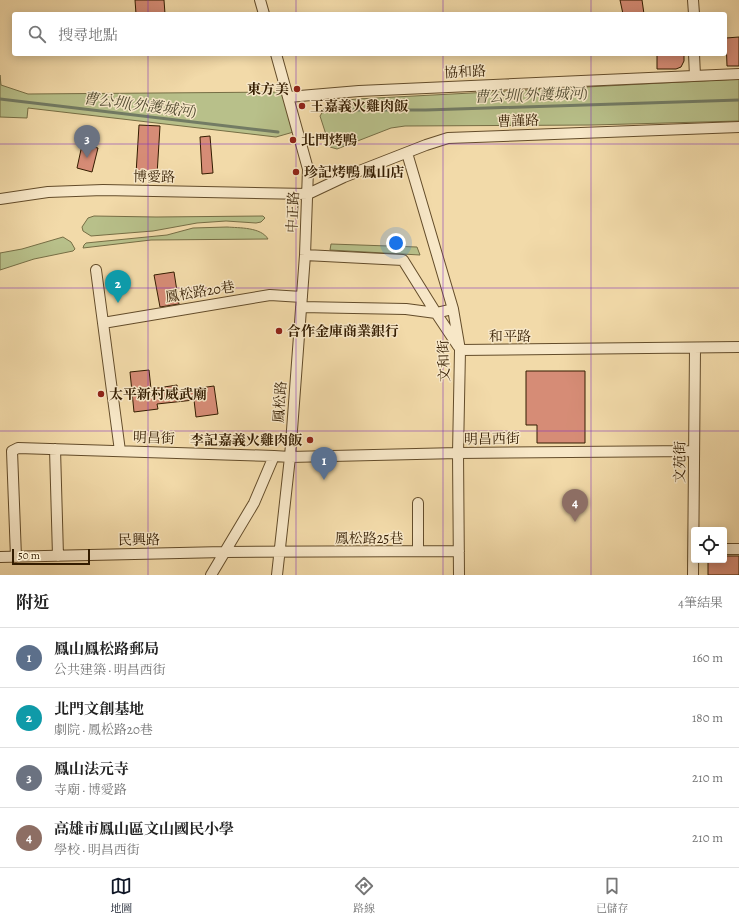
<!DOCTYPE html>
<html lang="zh-TW">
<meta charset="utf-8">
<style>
:root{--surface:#fff;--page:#f6f6f6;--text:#222;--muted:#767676;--line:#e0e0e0;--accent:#111827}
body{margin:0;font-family:Alegreya,"Noto Serif TC",serif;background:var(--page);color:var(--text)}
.controls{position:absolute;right:12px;bottom:12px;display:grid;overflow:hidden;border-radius:4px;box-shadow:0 2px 10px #0003}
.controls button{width:36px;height:36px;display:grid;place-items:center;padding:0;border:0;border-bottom:1px solid var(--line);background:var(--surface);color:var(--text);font:20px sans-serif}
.scale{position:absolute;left:12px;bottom:10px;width:78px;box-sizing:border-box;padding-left:4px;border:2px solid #331c00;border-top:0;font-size:11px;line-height:14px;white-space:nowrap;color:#331c00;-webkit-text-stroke:3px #f7e7c7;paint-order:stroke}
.you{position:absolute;left:396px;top:243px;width:14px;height:14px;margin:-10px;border:3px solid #fff;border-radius:50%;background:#1a73e8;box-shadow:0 0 0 6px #1a73e833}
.badge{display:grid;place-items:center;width:26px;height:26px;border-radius:50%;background:var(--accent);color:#fff;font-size:13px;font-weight:700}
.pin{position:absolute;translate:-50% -33px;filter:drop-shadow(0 1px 2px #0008)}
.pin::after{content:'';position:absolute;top:21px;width:14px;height:12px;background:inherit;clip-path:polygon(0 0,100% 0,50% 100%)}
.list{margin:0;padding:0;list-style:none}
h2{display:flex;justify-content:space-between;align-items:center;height:52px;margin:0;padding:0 16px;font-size:17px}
h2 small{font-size:13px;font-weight:400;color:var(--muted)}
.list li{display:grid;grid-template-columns:26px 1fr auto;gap:12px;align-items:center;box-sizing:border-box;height:60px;padding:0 16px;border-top:1px solid var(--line)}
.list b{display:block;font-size:15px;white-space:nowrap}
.list p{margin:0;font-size:13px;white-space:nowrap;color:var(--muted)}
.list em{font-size:13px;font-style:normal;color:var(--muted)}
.icon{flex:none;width:22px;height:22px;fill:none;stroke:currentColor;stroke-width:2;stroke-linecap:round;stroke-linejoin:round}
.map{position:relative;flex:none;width:739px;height:575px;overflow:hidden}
.search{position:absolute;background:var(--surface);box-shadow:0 2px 10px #0003;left:12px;right:12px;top:12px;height:44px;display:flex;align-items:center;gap:10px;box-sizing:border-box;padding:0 14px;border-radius:4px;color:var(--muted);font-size:15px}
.sheet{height:292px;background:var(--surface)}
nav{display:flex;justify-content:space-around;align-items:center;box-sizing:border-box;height:56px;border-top:1px solid var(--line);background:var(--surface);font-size:11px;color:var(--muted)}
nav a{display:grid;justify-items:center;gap:2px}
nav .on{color:var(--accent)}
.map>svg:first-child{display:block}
.green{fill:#b8c08a;stroke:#766e45}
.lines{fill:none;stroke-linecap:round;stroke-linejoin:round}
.stream{stroke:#727b64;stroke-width:3}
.building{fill:#d68c76;stroke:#331c00}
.minor-casing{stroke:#634c2a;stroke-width:12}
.minor{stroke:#f7e7c7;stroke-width:10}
.grid{fill:none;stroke:#7b2cbf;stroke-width:1;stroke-opacity:0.55}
.poi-dot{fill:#8f2418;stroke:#f7e7c7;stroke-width:1.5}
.labels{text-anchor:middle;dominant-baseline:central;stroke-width:3;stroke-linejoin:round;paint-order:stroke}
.street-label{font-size:14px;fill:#331c00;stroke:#f7e7c7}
.poi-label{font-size:14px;font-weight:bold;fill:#331c00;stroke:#f7e7c7;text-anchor:start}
.water-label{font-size:15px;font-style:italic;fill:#524c32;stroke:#f7e7c7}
</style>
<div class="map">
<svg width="739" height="575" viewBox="0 0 739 575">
<rect width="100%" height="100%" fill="#f2daa9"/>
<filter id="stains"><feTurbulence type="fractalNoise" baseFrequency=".005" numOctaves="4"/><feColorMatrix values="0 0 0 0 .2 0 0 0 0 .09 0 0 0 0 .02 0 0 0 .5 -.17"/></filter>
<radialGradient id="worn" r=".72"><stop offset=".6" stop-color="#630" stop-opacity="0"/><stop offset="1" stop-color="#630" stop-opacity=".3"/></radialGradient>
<path class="green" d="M 0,75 L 1,85 L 28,94 L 283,92 L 297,131 L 276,137 L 28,108 L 27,118 L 0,117 Z
M 739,79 L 739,121 L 592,125 L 405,126 L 391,128 L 337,149 L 330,147 L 320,116 L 329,102 L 357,99 Z
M 94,216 L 156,217 L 263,216 L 265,218 L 261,222 L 256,223 L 226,221 L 197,223 L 153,231 L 91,236 L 83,231 L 82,227 L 88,218 Z
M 227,227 C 239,228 261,227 268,239 L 151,240 L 83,248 L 84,245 L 86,243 L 167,235 L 193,228 Z
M 63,237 L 71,242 L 75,249 L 73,251 L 34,259 L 0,270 L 0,253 L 22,249 Z
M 331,244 L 417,247 L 420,255 L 330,250 Z"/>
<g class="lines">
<path class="stream" d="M 0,99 L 278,132
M 324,110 L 426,110 L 739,100"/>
</g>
<path class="building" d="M 135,0 L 164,0 L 165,14 L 136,14 Z
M 620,0 L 642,0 L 644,14 L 623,14 Z
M 739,37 L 739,66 L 727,66 L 726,38 Z
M 657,54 L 684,54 L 684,61 L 681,67 L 676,69 L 657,69 Z
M 139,125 L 160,126 L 157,175 L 136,174 Z
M 210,136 L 213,173 L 202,174 L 200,137 Z
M 82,145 L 98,148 L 92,172 L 77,168 Z
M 174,272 L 179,304 L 160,307 L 154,275 Z
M 149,370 L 151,389 L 177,385 L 178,391 L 214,386 L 218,414 L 196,417 L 194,400 L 157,404 L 158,409 L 134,412 L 130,372 Z
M 526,371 L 585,371 L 585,443 L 537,443 L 537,425 L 526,425 Z
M 724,556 L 739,556 L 739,575 L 708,575 L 708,560 L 724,560 Z"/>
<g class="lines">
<g class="minor-casing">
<path id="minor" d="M 260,0 L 264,14
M 693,0 L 694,14
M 276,54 L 308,169 L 305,255 L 290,457 L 277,575
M 694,54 L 695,76
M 288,97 L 359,91 L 739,74
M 407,153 L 453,309 L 460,350 L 458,453 L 459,575
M 0,199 L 48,192 L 103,190 L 308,194 L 344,177 L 426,145 L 448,138 L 739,127
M 305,255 L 403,260 L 436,313 L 453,309
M 96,270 L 120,451
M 301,307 L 406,309 L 436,313 L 458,346
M 103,323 L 270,295 L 302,297
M 460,350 L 739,347
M 55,449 L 58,556
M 724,549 L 739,549
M 418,551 L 418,503
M 0,557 L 224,552 L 459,551
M 16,557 L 12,451 L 18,448 L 274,456 L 290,457 L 458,453 L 694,451
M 211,575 L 254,503 L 274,456
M 693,575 L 695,349"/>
</g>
<use href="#minor" class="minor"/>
</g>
<path class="grid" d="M 148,0 L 148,14M 296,0 L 296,14M 443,0 L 443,14M 591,0 L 591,14M 148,54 L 148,575M 296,54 L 296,575M 443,54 L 443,575M 591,54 L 591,575M 0,144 L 739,144M 0,288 L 739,288M 0,431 L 739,431"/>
<g class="poi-dot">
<circle cx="297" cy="89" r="4"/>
<circle cx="302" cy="106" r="4"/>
<circle cx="293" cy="140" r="4"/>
<circle cx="296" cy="172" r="4"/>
<circle cx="279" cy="331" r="4"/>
<circle cx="101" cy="394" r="4"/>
<circle cx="310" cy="440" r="4"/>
</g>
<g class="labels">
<g class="street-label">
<text transform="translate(465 72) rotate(-3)">協和路</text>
<text transform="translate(518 121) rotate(-2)">曹謹路</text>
<text transform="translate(154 177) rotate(1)">博愛路</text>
<text transform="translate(293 212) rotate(-87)">中正路</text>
<text transform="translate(200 292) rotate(-9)">鳳松路20巷</text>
<text x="510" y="336">和平路</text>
<text transform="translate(444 361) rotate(-92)">文和街</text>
<text transform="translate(280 402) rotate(-86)">鳳松路</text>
<text transform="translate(154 438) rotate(2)">明昌街</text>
<text transform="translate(492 439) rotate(-1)">明昌西街</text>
<text transform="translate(680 462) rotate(-89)">文苑街</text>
<text x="369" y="538">鳳松路25巷</text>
<text transform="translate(139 540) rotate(-1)">民興路</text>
</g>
<g class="poi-label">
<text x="289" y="89" text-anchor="end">東方美</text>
<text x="310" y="106">王嘉義火雞肉飯</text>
<text x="301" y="140">北門烤鴨</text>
<text x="304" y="172">珍記烤鴨 鳳山店</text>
<text x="287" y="331">合作金庫商業銀行</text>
<text x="109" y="394">太平新村威武廟</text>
<text x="302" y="440" text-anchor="end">李記嘉義火雞肉飯</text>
</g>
<g class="water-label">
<text transform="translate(531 95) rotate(-2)">曹公圳(外護城河)</text>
<text transform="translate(140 105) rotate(7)">曹公圳(外護城河)</text>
</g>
</g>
<rect width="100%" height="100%" filter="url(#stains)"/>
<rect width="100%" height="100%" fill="url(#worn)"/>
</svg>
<div class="controls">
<button><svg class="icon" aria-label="locate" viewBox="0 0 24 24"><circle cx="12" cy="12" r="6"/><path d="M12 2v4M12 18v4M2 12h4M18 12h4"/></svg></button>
</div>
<div class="scale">50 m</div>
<div class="you"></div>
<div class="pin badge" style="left:324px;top:480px;background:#5c6f8a">1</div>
<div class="pin badge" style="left:118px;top:303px;background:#0f9aa8">2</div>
<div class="pin badge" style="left:87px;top:158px;background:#6b7280">3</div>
<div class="pin badge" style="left:575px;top:522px;background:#8d6e63">4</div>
<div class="search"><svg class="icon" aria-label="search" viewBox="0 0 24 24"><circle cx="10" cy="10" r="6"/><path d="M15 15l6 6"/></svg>搜尋地點</div>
</div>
<section class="sheet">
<h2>附近<small>4筆結果</small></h2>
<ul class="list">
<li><span class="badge" style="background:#5c6f8a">1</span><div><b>鳳山鳳松路郵局</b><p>公共建築 · 明昌西街</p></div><em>160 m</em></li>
<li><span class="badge" style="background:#0f9aa8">2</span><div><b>北門文創基地</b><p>劇院 · 鳳松路20巷</p></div><em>180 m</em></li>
<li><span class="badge" style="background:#6b7280">3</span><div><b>鳳山法元寺</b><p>寺廟 · 博愛路</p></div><em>210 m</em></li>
<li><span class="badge" style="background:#8d6e63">4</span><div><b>高雄市鳳山區文山國民小學</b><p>學校 · 明昌西街</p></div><em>210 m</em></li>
</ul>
</section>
<nav>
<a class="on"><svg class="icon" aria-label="map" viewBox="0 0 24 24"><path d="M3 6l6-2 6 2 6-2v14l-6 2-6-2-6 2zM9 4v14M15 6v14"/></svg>地圖</a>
<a><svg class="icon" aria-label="directions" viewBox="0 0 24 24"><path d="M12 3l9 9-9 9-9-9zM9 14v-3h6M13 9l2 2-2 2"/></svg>路線</a>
<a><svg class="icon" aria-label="saved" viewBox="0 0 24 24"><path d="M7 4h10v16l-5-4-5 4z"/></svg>已儲存</a>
</nav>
